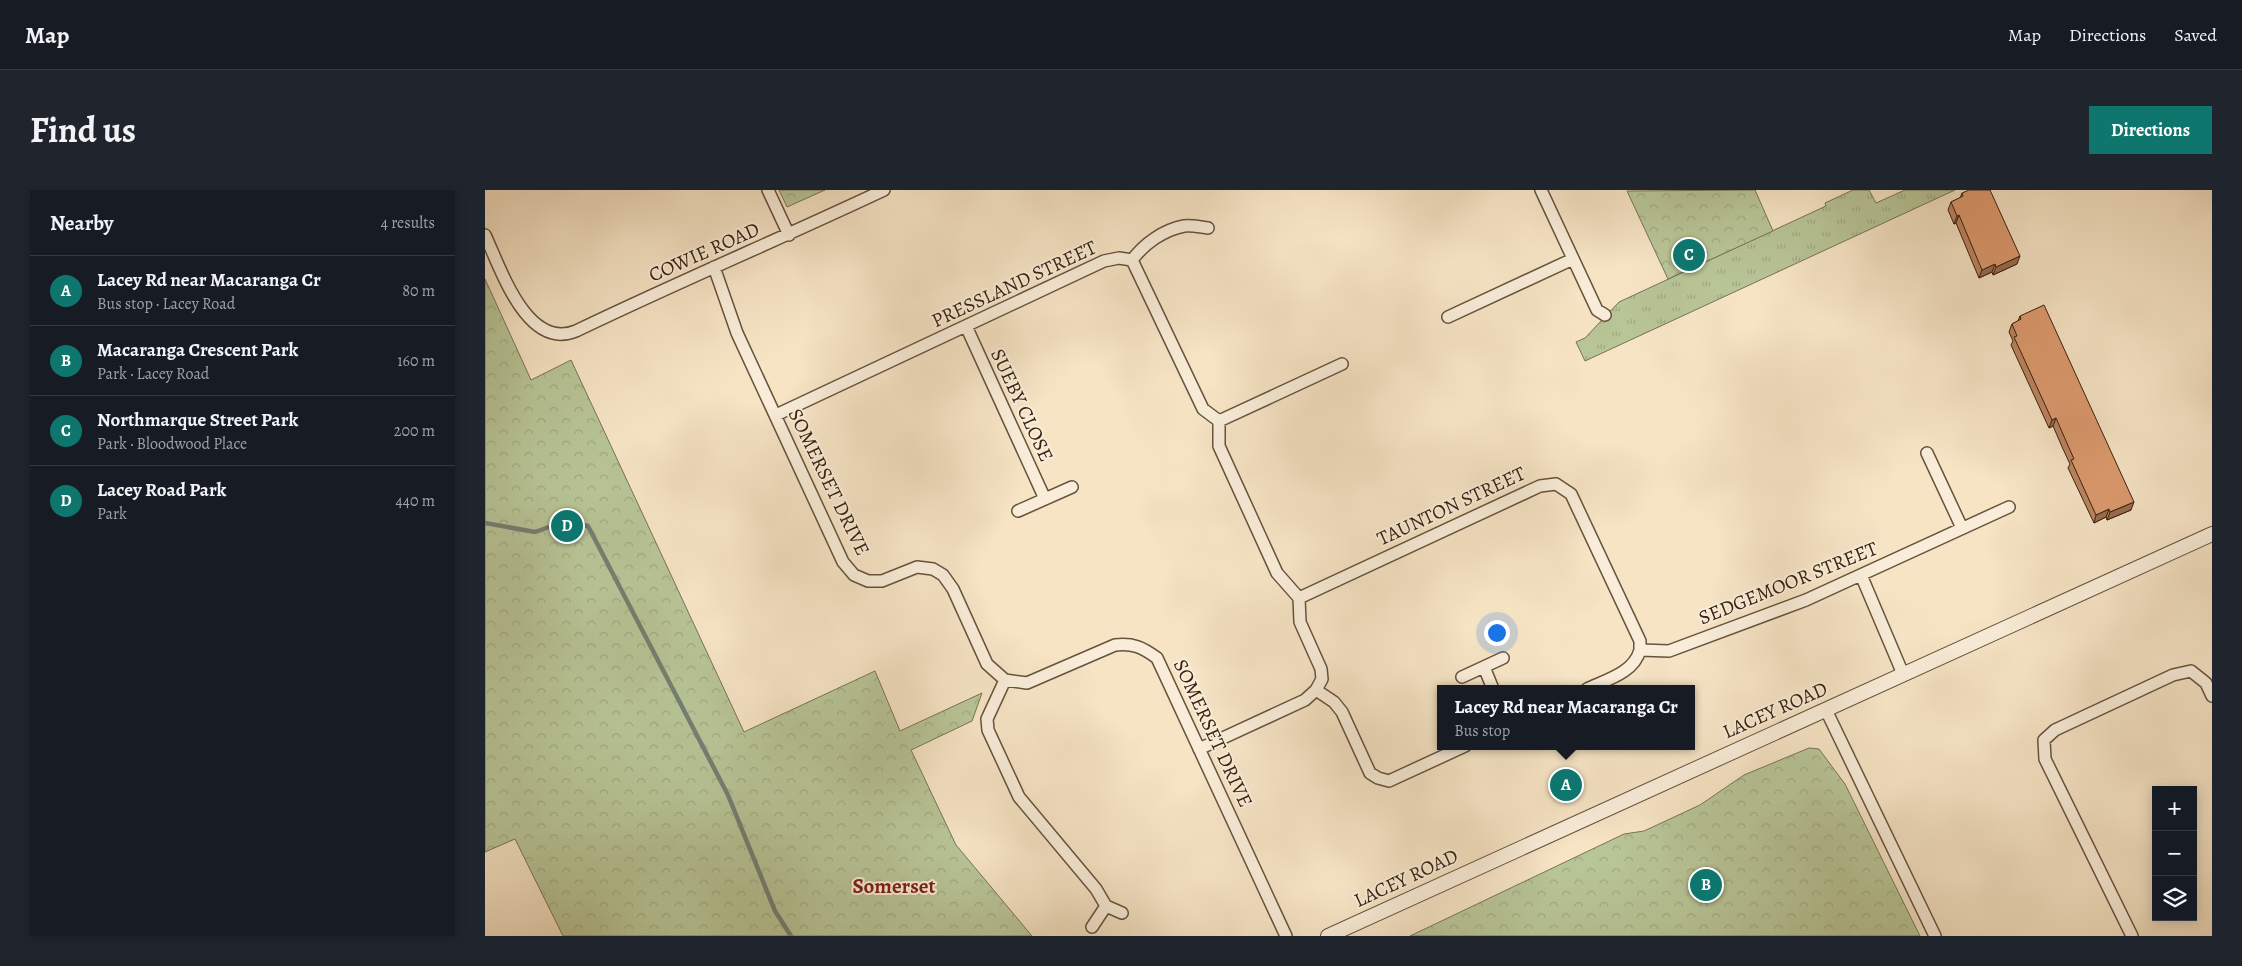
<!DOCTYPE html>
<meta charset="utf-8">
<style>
:root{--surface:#171b24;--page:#20242c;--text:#f1f3f6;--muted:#9ea1a6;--line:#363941;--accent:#0f766e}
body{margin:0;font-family:Alegreya,serif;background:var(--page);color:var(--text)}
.controls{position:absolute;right:15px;bottom:15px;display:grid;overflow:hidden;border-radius:0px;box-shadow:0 2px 12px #0003}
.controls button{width:45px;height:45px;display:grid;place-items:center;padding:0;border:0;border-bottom:1px solid var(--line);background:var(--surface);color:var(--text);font:25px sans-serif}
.you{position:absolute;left:1011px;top:442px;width:18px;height:18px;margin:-12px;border:4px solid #fff;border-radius:50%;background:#1a73e8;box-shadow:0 0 0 8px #1a73e833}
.badge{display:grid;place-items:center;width:32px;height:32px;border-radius:50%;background:var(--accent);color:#fff;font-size:16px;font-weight:700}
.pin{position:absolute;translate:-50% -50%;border:2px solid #fff;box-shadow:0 1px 5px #0006}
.popup{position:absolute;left:952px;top:495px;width:258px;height:65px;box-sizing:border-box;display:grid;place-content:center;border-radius:0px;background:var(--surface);filter:drop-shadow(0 1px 4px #0005);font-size:16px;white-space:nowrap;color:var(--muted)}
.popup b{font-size:19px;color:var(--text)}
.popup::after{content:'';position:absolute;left:50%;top:100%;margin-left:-10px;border:10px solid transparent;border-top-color:var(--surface)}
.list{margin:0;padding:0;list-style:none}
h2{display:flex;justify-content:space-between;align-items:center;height:65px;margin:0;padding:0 20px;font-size:21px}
h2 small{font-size:16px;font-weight:400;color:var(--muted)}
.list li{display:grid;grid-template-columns:32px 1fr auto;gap:15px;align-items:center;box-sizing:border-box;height:70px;padding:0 20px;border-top:1px solid var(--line)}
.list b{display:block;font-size:19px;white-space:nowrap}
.list p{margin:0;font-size:16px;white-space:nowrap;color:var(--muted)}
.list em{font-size:16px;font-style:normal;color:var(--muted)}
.icon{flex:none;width:28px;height:28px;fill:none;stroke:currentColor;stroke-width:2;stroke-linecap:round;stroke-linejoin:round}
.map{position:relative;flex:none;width:1727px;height:746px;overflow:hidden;border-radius:0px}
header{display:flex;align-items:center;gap:30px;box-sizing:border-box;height:70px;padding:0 25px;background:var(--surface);border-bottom:1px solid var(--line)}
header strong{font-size:24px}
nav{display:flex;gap:28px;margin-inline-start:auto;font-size:18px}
.intro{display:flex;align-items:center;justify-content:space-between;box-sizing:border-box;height:120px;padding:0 30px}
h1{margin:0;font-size:35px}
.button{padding:12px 22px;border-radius:0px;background:var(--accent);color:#fff;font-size:18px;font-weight:700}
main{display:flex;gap:30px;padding:0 30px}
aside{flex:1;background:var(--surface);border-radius:0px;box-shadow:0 2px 12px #0003}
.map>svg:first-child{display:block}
.grass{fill:url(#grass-tufts);stroke:#787354}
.park{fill:url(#park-crowns);stroke:#787354}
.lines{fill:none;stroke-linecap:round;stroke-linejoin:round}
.stream{stroke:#748073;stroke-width:4.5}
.minor-casing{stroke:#67523d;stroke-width:14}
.tertiary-casing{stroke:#67523d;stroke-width:16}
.minor{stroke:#f9edd9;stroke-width:11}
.tertiary{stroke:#f9edd9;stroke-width:14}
.wall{fill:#bd845f;stroke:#372110}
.shaded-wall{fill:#9a6c4d;stroke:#372110}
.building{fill:#dc9a6e;stroke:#372110}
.labels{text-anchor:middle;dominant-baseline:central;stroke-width:4;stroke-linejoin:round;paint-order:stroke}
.street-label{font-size:20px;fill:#372110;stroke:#f9edd9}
.neighbourhood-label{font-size:21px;font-weight:bold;fill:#7a1f14;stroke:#f9edd9}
</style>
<header>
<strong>Map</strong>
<nav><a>Map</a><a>Directions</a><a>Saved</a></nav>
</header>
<div class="intro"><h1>Find us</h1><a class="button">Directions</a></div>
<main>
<aside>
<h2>Nearby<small>4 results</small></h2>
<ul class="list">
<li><span class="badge">A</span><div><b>Lacey Rd near Macaranga Cr</b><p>Bus stop · Lacey Road</p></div><em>80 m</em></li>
<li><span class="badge">B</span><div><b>Macaranga Crescent Park</b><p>Park · Lacey Road</p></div><em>160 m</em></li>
<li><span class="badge">C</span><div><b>Northmarque Street Park</b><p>Park · Bloodwood Place</p></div><em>200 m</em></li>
<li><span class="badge">D</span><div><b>Lacey Road Park</b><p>Park</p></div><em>440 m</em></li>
</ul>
</aside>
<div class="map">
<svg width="1727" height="746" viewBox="0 0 1727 746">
<defs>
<pattern id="grass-tufts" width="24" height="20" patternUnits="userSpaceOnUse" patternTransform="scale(1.25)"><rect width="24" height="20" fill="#b8c597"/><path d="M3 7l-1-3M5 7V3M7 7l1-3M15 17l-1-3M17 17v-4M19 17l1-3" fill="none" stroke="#9fa981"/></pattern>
<pattern id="park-crowns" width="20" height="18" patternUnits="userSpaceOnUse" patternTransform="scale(1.25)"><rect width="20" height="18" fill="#b8c597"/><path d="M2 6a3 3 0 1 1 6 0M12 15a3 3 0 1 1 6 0" fill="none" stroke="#9fa981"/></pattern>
</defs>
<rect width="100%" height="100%" fill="#f6e4c5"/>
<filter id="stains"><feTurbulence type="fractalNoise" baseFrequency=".004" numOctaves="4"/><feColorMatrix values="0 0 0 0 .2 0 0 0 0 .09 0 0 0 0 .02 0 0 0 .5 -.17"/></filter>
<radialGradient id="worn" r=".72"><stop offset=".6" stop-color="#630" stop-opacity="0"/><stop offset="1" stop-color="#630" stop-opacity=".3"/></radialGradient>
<path class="grass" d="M 1368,0 L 1384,0 L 1391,13 L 1420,0 L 1470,0 L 1100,171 L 1091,152 L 1100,148 L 1134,112 L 1341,16 L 1340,13 Z"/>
<path class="park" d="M 294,0 L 340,0 L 302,17 Z
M 1270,0 L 1288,41 L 1183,89 L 1142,1 Z
M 0,89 L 46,190 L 86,170 L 259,542 L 390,481 L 415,541 L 497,503 L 487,531 L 426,560 L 471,655 L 547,746 L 78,746 L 30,649 L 0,662 Z
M 1324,558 L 1334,559 L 1360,594 L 1435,746 L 925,746 L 1139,644 L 1159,641 L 1215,615 L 1259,585 Z"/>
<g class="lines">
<path class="stream" d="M 0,333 L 50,342 L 81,331 L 103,336 L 243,605 L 290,721 L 306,746"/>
<g class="minor-casing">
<path id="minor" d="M 283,0 L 304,45
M 1056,0 L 1112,120 L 1120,125
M 0,45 C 16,79 42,161 91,141 C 193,92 297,48 399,0
M 647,70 C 659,54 678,40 699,36 C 706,35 715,37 723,38
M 229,77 L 252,143 L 358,372 L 369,385 L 383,391 L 397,391 L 432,377 L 448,379 L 458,385 L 468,399 L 502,474 L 520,490 L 542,493 L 630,455 C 648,453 657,457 672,468 L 801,746
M 963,127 L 1088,69
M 481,136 L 560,309
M 291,225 L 619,71 L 634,68 L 647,70 L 718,219 L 734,231 L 734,256 L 792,383 L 814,408 L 815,432 L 836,479 L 837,489 L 831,500 L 820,510 L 714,559
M 734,231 L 857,174
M 1442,263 L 1477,338
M 533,321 L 587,297
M 1376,385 L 1418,484
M 814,408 L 1055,296 L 1071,294 L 1086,304 L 1155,451 L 1155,460
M 999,477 L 1008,499
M 977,487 L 1018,468
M 520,490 L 502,529 L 503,540 L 534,607 L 611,699 L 621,716
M 1102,499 C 1121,490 1149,483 1155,460 L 1184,461 L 1321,410 L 1524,317
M 831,500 L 849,512 L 857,522 L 885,583 L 893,588 L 904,591 L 980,556
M 1341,520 L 1450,746
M 607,737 L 621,716 L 637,723
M 1647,746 L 1560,569 L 1559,550 L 1570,540 L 1688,485 L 1706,481 L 1721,493 L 1727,506"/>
</g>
<g class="tertiary-casing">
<path id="tertiary" d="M 843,746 L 1727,344"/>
</g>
<use href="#minor" class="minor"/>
<use href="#tertiary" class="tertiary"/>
</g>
<path class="wall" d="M 1477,3 L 1532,74 L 1508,85 L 1507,82 L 1494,88 L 1471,33 L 1469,34 L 1463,20 L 1466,12 L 1475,8 Z
M 1535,126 L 1646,320 L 1622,330 L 1621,327 L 1609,333 L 1583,278 L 1585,274 L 1578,259 L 1568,236 L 1564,238 L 1526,155 L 1528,151 L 1524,142 L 1527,134 L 1533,131 Z"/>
<path class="shaded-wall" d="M 1474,25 L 1471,33 L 1469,34 L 1472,26 Z
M 1535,66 L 1532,74 L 1508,85 L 1511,77 Z
M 1510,74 L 1507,82 L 1494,88 L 1497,80 Z
M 1571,228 L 1568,236 L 1564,238 L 1567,230 Z
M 1649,312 L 1646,320 L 1622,330 L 1625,322 Z
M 1624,319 L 1621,327 L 1609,333 L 1611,325 Z"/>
<path class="building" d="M 1484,0 L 1505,0 L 1535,66 L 1511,77 L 1510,74 L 1497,80 L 1474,25 L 1472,26 L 1466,12 L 1478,6 L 1477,3 Z
M 1559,115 L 1649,312 L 1625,322 L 1624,319 L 1611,325 L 1586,270 L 1589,269 L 1581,251 L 1571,228 L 1567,230 L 1529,147 L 1532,146 L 1527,134 L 1536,129 L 1535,126 Z"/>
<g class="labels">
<g class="street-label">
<text transform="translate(219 62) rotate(-24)">COWIE ROAD</text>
<text transform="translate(529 94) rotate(-25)">PRESSLAND STREET</text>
<text transform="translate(537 215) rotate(65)">SUEBY CLOSE</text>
<text transform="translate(344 292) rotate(64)">SOMERSET DRIVE</text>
<text transform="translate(966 316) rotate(-25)">TAUNTON STREET</text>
<text transform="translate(1303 393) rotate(-22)">SEDGEMOOR STREET</text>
<text transform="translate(1290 520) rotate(-24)">LACEY ROAD</text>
<text transform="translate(728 543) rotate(65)">SOMERSET DRIVE</text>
<text transform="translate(921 688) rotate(-25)">LACEY ROAD</text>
</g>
<g class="neighbourhood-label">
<text x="409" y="696">Somerset</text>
</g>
</g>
<rect width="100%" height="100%" filter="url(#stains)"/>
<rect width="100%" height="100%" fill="url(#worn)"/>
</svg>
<div class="controls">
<button>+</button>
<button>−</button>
<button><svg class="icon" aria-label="layers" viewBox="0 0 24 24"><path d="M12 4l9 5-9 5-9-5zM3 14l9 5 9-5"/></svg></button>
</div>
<div class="you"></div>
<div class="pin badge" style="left:1081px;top:595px">A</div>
<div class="popup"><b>Lacey Rd near Macaranga Cr</b>Bus stop</div>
<div class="pin badge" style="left:1221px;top:695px">B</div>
<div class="pin badge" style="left:1204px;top:65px">C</div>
<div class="pin badge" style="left:82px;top:336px">D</div>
</div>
</main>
